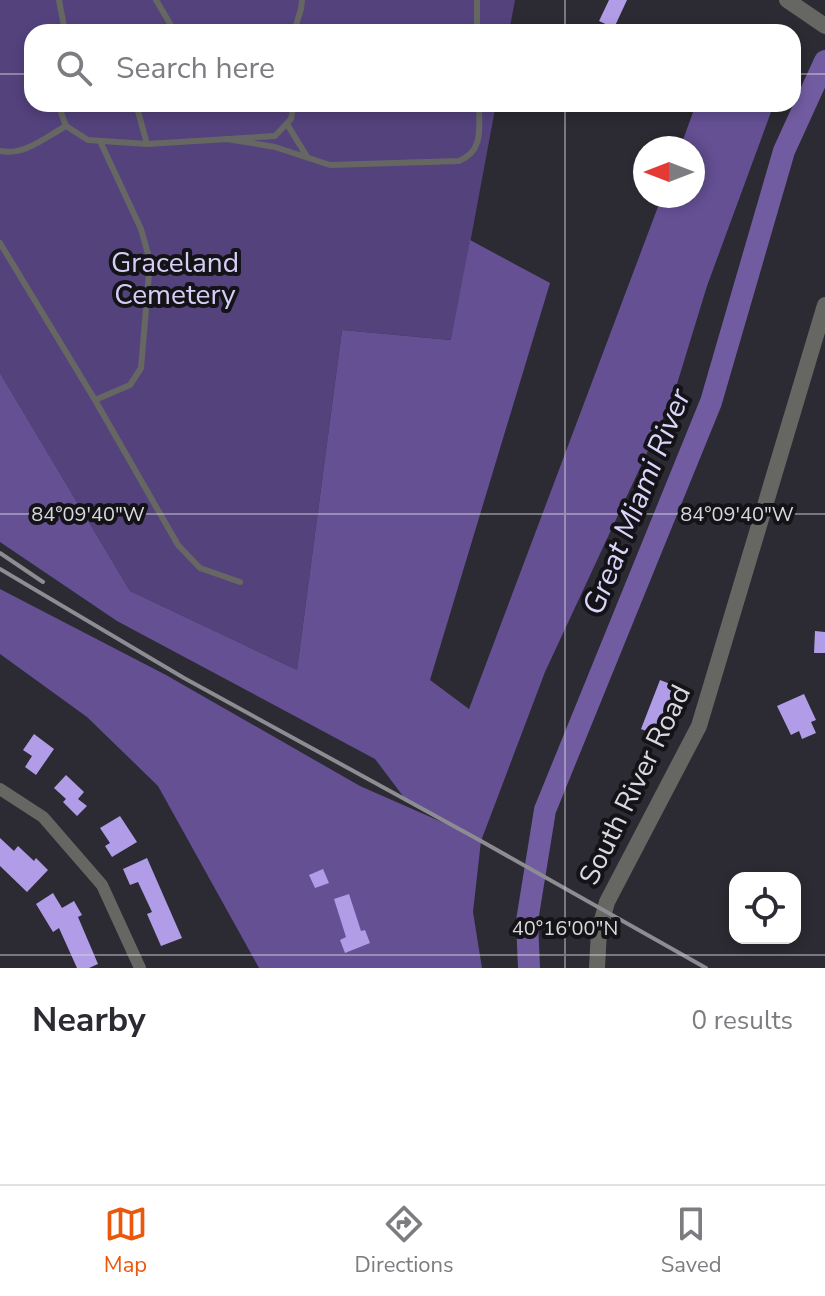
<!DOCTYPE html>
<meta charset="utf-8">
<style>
:root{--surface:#fff;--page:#f2f2f3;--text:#2b2b33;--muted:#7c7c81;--line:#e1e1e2;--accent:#ea580c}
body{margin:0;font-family:"Nunito Sans",sans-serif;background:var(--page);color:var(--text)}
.controls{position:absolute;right:24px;bottom:24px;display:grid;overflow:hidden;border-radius:16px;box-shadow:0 4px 12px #0003}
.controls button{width:72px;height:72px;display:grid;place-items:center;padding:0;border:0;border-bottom:2px solid var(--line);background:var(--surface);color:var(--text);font:40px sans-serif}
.compass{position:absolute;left:633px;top:136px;width:72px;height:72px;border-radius:50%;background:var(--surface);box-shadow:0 4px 12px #0003;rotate:270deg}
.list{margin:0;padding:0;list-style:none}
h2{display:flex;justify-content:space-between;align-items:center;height:104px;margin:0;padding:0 32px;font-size:34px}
h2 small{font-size:26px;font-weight:400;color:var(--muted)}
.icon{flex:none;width:44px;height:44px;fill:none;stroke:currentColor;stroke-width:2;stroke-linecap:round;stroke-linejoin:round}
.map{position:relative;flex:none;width:825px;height:968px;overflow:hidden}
.search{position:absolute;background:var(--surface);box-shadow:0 4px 12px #0003;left:24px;right:24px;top:24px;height:88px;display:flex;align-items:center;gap:20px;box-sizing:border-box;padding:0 28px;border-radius:24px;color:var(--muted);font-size:30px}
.sheet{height:216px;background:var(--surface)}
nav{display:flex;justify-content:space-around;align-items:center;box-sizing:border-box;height:112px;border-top:2px solid var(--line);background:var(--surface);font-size:22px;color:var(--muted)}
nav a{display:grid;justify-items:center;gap:4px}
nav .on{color:var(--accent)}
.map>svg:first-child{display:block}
.green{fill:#54427d}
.forest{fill:#655094}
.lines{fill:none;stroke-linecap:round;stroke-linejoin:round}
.river{stroke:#715ca1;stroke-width:22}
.building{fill:#b19ce7}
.service{stroke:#666763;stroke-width:6}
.minor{stroke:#666763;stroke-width:12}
.tertiary{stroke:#666763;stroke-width:16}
.rail{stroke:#8e8c93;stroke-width:4}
.ticks{fill:none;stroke:#dad8de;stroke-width:2;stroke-opacity:0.45}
.labels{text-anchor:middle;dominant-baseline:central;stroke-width:8;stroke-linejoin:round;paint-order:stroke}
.park-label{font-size:28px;fill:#d6cdf5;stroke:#141317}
.street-label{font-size:28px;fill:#dad8de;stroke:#141317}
.water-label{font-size:30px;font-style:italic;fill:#ddd4fc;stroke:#141317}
.ticks-label{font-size:20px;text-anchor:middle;fill:#dad8de;stroke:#141317;stroke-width:8;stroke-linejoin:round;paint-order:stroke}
</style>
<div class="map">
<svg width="825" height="968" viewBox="0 0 825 968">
<rect width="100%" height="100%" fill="#2c2a32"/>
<path class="green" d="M 0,0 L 515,0 L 509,32 L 32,32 L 32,104 L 496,104 L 452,340 L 342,330 L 297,670 L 130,591 L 0,373 Z"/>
<path class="forest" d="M 696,104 L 774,104 L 707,286 L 673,397 L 545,672 L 481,841 L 473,912 L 482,968 L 259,968 L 158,786 L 87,717 L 0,654 L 0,589 L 166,675 L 360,786 L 467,833 L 406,800 L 375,759 L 117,621 L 0,542 L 0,373 L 130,591 L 297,670 L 342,330 L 451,340 L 470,240 L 550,283 L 430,680 L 469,709 L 662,196 L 693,196 L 693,148 L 680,148 Z"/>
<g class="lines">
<path class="river" d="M 529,968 L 527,921 L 545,810 L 711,402 L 784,151 L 825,61"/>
</g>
<path class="building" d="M 609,0 L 627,0 L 614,28 L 599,21 Z
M 815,631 L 825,632 L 825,653 L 814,653 Z
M 660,680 L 678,687 L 659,736 L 641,729 Z
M 804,694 L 816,720 L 811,722 L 816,733 L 802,739 L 799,731 L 791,735 L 777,706 Z
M 34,734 L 54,749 L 36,775 L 25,767 L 32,756 L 23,750 Z
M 66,775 L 84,792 L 78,799 L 87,806 L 77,816 L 63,802 L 66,799 L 54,788 Z
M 120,816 L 137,842 L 112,857 L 105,846 L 110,843 L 100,828 Z
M 0,838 L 14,851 L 18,846 L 34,861 L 36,858 L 48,870 L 27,892 L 0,866 Z
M 147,858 L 182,938 L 161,946 L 147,914 L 152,912 L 138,882 L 130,885 L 123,869 Z
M 323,869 L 329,883 L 315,888 L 309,875 Z
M 53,893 L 62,908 L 74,901 L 82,915 L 78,917 L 98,964 L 89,968 L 77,968 L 59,928 L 53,932 L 36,904 Z
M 349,894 L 361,931 L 365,930 L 370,943 L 345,953 L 340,940 L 346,937 L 334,899 Z"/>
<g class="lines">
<path class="service" d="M 59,0 L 65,32
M 156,0 L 175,32
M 477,0 L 477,32
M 294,32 L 301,9 L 302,0
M 58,104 L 66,126 L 88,140 L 147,144 L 275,136 L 291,119 L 294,104
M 136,104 L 147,144
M 287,124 L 306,155
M 227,139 L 275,147 L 330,165 L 459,161 C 484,151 479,128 479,104
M 0,151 C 24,156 46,137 66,126
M 0,243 L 95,400 L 178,545 L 200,568 L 240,582
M 95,400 L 130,385 L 141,368 L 150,261 L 141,229 L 100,141"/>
<path class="minor" d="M 0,789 L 43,817 L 102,885 L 140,968"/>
<path class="tertiary" d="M 787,0 L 825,26
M 597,968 L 599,931 L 607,902 L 699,726 L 825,305"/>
<path class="rail" d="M 0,553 L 43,582
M 0,569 L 184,678 L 481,841 L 706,968"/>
</g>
<path class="ticks" d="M 565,0 L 565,32M 0,74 L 32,74M 793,74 L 825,74M 565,104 L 565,968M 0,514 L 825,514M 0,955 L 825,955"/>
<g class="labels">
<g class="park-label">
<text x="175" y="263">Graceland<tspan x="175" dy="32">Cemetery</tspan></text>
</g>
<g class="street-label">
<text transform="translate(635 785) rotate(-64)">South River Road</text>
</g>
<g class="water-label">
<text transform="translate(637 502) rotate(-68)">Great Miami River</text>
</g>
</g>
<g class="ticks-label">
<text x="737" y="521">84°09'40"W</text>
<text x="88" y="521">84°09'40"W</text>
<text x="565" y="935">40°16'00"N</text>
</g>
</svg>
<div class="controls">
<button><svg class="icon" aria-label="locate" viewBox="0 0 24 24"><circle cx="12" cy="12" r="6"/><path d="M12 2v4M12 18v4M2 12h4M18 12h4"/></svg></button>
</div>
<svg class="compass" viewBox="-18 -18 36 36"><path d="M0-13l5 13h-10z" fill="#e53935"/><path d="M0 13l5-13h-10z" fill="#7c7c81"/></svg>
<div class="search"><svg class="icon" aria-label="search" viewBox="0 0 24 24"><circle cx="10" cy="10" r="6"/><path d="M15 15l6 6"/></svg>Search here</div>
</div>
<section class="sheet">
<h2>Nearby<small>0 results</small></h2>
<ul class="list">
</ul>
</section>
<nav>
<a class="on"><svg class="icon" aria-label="map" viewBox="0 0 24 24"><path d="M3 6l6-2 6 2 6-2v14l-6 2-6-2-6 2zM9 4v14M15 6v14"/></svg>Map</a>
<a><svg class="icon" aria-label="directions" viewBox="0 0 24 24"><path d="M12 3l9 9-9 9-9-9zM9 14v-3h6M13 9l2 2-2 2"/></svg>Directions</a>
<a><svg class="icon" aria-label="saved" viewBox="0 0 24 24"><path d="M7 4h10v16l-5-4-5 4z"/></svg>Saved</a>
</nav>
